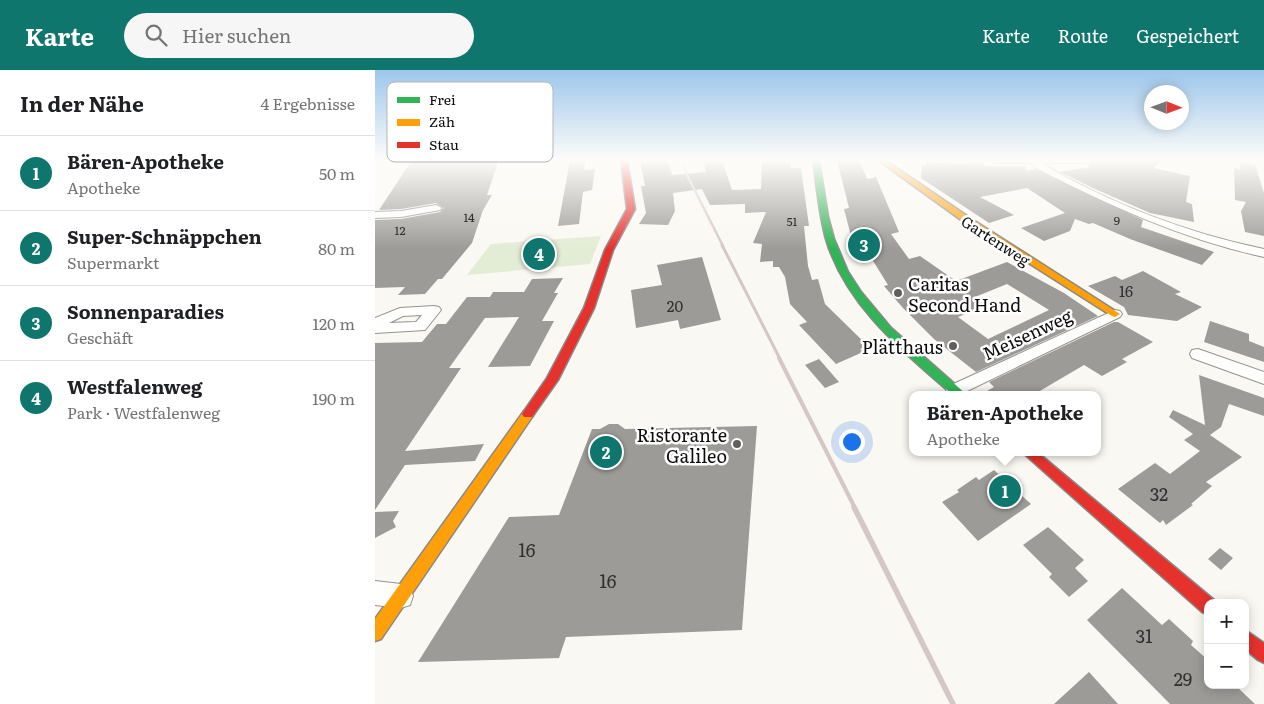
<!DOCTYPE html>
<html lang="de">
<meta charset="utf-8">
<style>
:root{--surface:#fff;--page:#f6f6f6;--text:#202124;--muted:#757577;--line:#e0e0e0;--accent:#0f766e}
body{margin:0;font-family:Literata,serif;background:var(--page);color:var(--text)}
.controls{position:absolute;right:15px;bottom:15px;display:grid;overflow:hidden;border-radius:10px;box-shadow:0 2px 12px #0003}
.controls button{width:45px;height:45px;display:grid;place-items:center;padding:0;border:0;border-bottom:1px solid var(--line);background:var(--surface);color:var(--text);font:25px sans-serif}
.compass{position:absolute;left:769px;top:15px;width:45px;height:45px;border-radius:50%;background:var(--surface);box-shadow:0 2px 12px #0003;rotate:91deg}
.you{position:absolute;left:476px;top:371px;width:18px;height:18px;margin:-12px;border:4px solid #fff;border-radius:50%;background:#1a73e8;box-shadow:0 0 0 8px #1a73e833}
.badge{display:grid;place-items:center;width:32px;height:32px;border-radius:50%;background:var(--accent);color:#fff;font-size:16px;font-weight:700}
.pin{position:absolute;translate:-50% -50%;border:2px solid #fff;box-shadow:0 1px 5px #0006}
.popup{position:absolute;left:534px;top:321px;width:192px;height:65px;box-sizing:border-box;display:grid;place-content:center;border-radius:10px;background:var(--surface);filter:drop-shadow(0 1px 4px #0005);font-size:16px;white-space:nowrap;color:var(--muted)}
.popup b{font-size:19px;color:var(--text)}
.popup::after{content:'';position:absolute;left:50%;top:100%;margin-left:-10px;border:10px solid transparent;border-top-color:var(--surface)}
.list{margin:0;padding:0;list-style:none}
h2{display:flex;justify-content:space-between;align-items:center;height:65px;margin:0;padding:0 20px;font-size:21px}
h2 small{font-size:16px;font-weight:400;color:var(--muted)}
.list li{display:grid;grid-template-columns:32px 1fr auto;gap:15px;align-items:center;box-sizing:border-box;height:75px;padding:0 20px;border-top:1px solid var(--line)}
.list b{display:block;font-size:19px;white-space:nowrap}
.list p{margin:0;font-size:16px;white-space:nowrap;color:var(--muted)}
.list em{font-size:16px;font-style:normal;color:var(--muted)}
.icon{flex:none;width:28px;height:28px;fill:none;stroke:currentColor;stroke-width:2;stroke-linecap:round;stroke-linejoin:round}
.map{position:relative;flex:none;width:889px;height:634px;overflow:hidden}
header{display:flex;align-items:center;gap:30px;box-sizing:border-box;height:70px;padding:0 25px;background:var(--accent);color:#fff}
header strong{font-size:24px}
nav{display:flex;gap:28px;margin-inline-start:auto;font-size:18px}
.search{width:350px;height:45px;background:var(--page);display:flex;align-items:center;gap:12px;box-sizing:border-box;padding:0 18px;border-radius:28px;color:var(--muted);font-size:19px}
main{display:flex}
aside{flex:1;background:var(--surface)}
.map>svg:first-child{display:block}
.green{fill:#e3ecd5}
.building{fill:#9d9b98;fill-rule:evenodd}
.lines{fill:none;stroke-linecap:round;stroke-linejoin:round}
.street-casing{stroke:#949390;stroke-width:2}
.fast-casing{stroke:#8a8987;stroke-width:3}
.slow-casing{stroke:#8a8987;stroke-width:3}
.jam-casing{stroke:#8a8987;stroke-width:3}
.street{fill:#fefefd;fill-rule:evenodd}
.fast{fill:#30b455;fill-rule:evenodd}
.slow{fill:#ff9f0a;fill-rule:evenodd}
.jam{fill:#e5322d;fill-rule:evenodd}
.rail-far3{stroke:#d5c7c6;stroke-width:2.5}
.rail-far2{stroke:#d5c7c6;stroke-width:3}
.rail-far1{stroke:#d5c7c6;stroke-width:4}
.rail{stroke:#d5c7c6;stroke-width:5.5}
.poi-dot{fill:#605f5d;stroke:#fff;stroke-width:2}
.labels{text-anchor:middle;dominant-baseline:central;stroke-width:5;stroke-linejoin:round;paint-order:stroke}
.far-number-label{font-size:12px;fill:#313030}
.far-street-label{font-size:15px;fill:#0d0d0d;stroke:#fff}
.number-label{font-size:15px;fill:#313030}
.poi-label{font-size:18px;fill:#0d0d0d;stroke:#fff;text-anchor:end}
.street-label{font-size:18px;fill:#0d0d0d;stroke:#fff}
.near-number-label{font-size:18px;fill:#313030}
.key{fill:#fff;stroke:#b6b6b6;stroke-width:1}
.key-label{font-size:14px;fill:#0d0d0d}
</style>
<header>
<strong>Karte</strong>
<div class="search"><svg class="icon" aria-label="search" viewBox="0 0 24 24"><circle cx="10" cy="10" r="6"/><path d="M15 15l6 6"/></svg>Hier suchen</div>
<nav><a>Karte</a><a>Route</a><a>Gespeichert</a></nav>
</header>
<main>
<aside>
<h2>In der Nähe<small>4 Ergebnisse</small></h2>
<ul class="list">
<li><span class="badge">1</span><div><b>Bären-Apotheke</b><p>Apotheke</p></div><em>50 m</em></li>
<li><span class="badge">2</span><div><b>Super-Schnäppchen</b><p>Supermarkt</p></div><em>80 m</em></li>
<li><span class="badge">3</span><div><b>Sonnenparadies</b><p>Geschäft</p></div><em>120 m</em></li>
<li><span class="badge">4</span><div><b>Westfalenweg</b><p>Park · Westfalenweg</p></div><em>190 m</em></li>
</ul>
</aside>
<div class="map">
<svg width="889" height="634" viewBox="0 0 889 634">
<rect width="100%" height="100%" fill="#faf8f2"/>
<path class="green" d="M 226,166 L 215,194 L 92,205 L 116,174 Z"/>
<path class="building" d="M 37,90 L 124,90 L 112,125 L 117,125 L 108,140 L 97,173 L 67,209 L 63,209 L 50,224 L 23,225 L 30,217 L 0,218 L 0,150 L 26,149 L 65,142 L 69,138 L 61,133 L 26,139 L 4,140 Z
M 195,90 L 211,90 L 209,100 L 220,99 L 217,120 L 208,122 L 204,154 L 183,156 Z
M 265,90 L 293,90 L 297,105 L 331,102 L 328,90 L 347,90 L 357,120 L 386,119 L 387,90 L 415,90 L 416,98 L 426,98 L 434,156 L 429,156 L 433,196 L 437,210 L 443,209 L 450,234 L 493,276 L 485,279 L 488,282 L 461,294 L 424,255 L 432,252 L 415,234 L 410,207 L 404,197 L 398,197 L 398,191 L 385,192 L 387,174 L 378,173 L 391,142 L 370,143 L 370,134 L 335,135 L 327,119 L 298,123 L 300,141 L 293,155 L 264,154 L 271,143 L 266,116 L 270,116 Z
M 462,90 L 484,90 L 492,109 L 501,107 L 524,162 L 516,164 L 534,189 L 545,186 L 581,211 L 632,192 L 689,223 L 723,246 L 601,302 L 559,269 L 528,238 L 509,216 L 513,215 L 495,186 L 489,187 L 475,162 L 469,139 L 474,138 ZM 632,214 L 674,240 L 613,269 L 583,247 L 612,235 L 600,227 Z
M 721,90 L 789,90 L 778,98 L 815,106 L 811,132 L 817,134 L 819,152 L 775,143 L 720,119 L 685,102 L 716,97 L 713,95 Z
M 551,92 L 582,94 L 606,93 L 611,96 L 650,96 L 652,101 L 660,99 L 768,150 L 766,157 L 839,182 L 827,195 L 755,169 L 718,153 L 714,154 L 700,149 L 695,161 L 669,171 L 646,158 L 690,143 L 652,118 L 605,127 L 639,145 L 614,153 L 546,108 L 547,95 L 551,95 Z
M 864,92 L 880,94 L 889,123 L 889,166 L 870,162 L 866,141 L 871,132 L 860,130 L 859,98 L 866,99 Z
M 327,187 L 346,250 L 305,259 L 303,250 L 261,258 L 256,220 L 287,215 L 282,195 Z
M 768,201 L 806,222 L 800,224 L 827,237 L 802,251 L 753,245 L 749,237 L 713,216 L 740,206 L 747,210 Z
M 188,208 L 179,223 L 183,223 L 167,251 L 179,251 L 155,296 L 113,297 L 144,247 L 110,248 L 74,298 L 86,298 L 30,381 L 109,374 L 100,391 L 30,395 L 0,440 L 0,273 L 47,272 L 62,254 L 71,254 L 92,227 L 115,227 L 118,222 L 149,222 L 157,209 Z
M 835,251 L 874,264 L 874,271 L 889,277 L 889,292 L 829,272 Z
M 739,252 L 743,252 L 778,272 L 747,289 L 752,292 L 727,306 L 709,295 L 658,325 L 605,325 L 619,317 L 614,312 Z
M 444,289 L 464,312 L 450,318 L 430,295 Z
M 824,305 L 889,328 L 889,346 L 854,334 L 846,357 L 835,365 L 867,387 L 831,412 L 837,416 L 816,434 L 818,435 L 791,455 L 788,450 L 785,453 L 743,419 L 780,393 L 795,404 L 825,381 L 809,370 L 818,364 L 794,347 L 798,340 L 830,355 Z
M 234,354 L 243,354 L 250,359 L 382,356 L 367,560 L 191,567 L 184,588 L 43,592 L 134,447 L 184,445 L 217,359 L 225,359 Z
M 619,400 L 656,434 L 603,471 L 567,432 L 584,422 L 582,420 L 601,407 L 604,410 Z
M 24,441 L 18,451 L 21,457 L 0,468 L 0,442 Z
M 673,457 L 709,490 L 700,498 L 713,511 L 694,527 L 674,507 L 677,504 L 648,475 Z
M 845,478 L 858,488 L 846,500 L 833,489 Z
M 747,518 L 787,555 L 794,549 L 818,571 L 816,575 L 833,590 L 833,615 L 860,615 L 880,634 L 795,634 L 712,550 Z
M 714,602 L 743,634 L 679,634 Z"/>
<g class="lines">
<g class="street-casing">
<path id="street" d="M 614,90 L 719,90 L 714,93 L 666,93 C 734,133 812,163 889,179 L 889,187 C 807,169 733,135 659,97 L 656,93 L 619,93 Z
M 61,135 L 67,138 L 65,140 L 26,147 L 0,148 L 0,142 L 26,141 Z
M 59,236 L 64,237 L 66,240 L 50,260 L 0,263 L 0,248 L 25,238 ZM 47,245 L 41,252 L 14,253 L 28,246 Z
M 740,240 L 745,241 L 747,244 L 745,247 L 586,324 L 575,325 L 571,320 L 574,316 Z
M 823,279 L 889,302 L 889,314 L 817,288 L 815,284 L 817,280 Z
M 0,511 L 26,514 L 35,517 L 38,526 L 35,535 L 26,538 L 0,535 Z"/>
</g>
<g class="fast-casing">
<path id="fast" d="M 438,90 L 444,90 L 453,147 L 459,169 L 473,202 L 486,222 L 516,258 L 592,325 L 578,325 C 528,281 471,236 451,169 C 444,144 442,117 438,90 Z"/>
</g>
<g class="slow-casing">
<path id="slow" d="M 503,90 L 510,90 L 595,148 L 745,244 L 740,247 L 737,246 L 589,152 Z
M 153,340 L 157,341 L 159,344 L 157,347 L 6,569 L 0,571 L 0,549 L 149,341 Z"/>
</g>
<g class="jam-casing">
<path id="jam" d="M 246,90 L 252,90 L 260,139 L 238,180 L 219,238 L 183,310 L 157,347 L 149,347 L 147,344 L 172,308 L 209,238 L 230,180 L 252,139 Z
M 647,382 L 662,382 L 839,530 L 840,533 L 833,533 L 833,544 L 827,542 Z
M 870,560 L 889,573 L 889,593 L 883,590 L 870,579 Z"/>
</g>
<use href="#street" class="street"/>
<use href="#fast" class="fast"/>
<use href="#slow" class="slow"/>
<use href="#jam" class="jam"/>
<path class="rail-far3" d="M 308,90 L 312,105 L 348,176"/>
<path class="rail-far2" d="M 347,175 L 405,289"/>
<path class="rail-far1" d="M 404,288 L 480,438"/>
<path class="rail" d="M 479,437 L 578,634"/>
</g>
<linearGradient id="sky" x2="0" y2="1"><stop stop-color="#9dc6eb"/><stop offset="0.5" stop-color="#fdfcf9"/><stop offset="1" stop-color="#fdfcf9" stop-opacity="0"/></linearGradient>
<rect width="889" height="179" fill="url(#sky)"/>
<g class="poi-dot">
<circle cx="523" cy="223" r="5"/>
<circle cx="578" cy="276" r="5"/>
<circle cx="362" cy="374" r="5"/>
</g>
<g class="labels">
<g class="far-number-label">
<text x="94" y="147">14</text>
<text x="742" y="150">9</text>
<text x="417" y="151">51</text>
<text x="25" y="160">12</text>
</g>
<g class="far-street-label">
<text transform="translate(621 170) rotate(33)">Gartenweg</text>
</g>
<g class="number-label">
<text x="751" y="220">16</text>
<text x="300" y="235">20</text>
</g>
<g class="poi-label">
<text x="533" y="213" text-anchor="start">Caritas<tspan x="533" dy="21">Second Hand</tspan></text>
<text x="568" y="276">Plätthaus</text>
<text x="352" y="364">Ristorante<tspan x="352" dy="21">Galileo</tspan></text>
</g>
<g class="street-label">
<text transform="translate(652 264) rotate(-25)">Meisenweg</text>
</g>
<g class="near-number-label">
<text x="784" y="423">32</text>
<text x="152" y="479">16</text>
<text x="233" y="510">16</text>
<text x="769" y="565">31</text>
<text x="808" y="608">29</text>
</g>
</g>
<rect x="12" y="12" width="166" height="80" rx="8" class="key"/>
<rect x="22" y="27" width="23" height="6" fill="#30b455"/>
<rect x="22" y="49" width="23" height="7" fill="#ff9f0a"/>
<rect x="22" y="72" width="23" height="6" fill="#e5322d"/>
<g class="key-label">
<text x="54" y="35">Frei</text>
<text x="54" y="57">Zäh</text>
<text x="54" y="80">Stau</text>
</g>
</svg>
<div class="controls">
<button>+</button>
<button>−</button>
</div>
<svg class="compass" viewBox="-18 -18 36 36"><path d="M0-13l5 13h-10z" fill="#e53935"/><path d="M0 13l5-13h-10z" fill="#757577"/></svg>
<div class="you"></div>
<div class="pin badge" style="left:630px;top:421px">1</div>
<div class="popup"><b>Bären-Apotheke</b>Apotheke</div>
<div class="pin badge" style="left:231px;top:382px">2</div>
<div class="pin badge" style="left:489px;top:175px">3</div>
<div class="pin badge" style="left:164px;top:184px">4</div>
</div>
</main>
